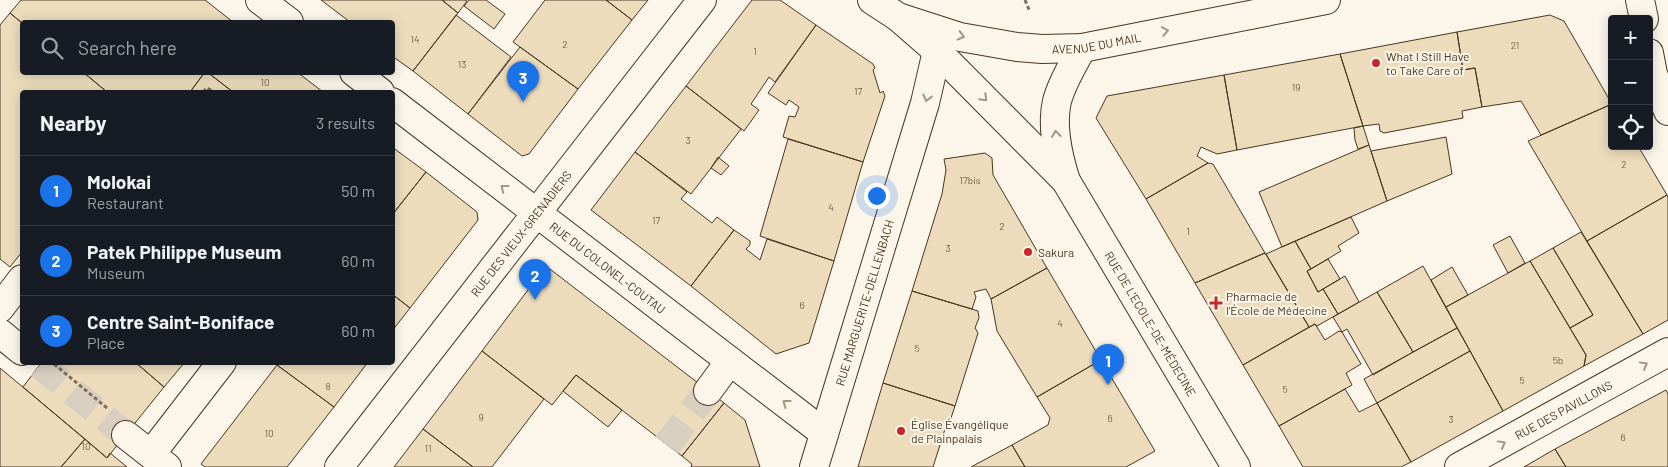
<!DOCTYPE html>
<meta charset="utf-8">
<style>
:root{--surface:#171b24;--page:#20242c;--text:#f1f3f6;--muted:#9ea1a6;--line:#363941;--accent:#1a73e8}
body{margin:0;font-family:Barlow,sans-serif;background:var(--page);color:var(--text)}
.controls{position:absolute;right:15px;top:15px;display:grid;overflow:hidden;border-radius:5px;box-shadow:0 2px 12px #0003}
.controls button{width:45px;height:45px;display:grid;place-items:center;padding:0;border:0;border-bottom:1px solid var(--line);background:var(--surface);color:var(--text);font:25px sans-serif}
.you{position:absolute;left:876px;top:195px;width:18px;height:18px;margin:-12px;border:4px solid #fff;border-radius:50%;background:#1a73e8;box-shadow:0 0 0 8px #1a73e833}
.badge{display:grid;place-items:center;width:32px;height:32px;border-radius:50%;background:var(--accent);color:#fff;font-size:16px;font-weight:700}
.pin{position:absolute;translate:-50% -41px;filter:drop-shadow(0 1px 2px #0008)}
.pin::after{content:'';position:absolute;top:26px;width:18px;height:15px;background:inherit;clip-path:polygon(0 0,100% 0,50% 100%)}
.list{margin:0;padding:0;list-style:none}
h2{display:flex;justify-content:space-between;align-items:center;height:65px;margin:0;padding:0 20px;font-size:21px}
h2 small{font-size:16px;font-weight:400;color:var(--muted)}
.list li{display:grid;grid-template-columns:32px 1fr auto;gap:15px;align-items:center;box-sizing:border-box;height:70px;padding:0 20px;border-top:1px solid var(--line)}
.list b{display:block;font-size:19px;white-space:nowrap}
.list p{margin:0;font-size:16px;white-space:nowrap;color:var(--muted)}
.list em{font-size:16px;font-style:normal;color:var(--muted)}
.icon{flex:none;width:28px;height:28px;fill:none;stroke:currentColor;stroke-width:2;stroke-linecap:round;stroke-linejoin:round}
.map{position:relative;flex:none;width:1668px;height:467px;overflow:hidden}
.search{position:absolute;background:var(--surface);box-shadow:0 2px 12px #0003;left:20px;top:20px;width:375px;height:55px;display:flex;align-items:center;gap:12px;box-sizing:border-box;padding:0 18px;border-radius:5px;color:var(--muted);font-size:19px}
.panel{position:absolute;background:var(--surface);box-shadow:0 2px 12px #0003;left:20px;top:90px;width:375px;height:275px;border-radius:5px}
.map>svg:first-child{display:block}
.building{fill:#ecdcbc;stroke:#4a3520}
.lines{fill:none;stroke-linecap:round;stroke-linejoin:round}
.minor-tunnel{stroke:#d8cfc1;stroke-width:28;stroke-dasharray:28 14;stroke-linecap:butt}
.minor-casing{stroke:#4a3520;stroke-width:30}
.major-casing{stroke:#4a3520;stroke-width:30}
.path{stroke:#7f6f5c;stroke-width:3;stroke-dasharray:4 2.5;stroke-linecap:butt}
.minor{stroke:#fbf6e9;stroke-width:28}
.major{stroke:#fbf6e9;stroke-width:28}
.oneway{stroke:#a29684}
.poi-dot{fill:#c62828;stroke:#fbf6e9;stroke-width:2}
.labels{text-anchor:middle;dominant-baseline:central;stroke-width:4;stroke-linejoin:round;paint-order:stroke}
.number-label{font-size:10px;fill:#725f47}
.street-label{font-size:12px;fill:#4a3520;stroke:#fbf6e9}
.poi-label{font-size:12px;fill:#4a3520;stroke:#fbf6e9;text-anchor:start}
</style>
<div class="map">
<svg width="1668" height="467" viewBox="0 0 1668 467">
<rect width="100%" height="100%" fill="#fbf6e9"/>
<path class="building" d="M 21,0 L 205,0 L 233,22 L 22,23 L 10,13 Z
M 321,0 L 442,0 L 458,13 L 413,71 L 392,56 L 392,22 L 350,22 Z
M 442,0 L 465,0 L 467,1 L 458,13 Z
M 469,0 L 486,0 L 505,14 L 494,29 L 464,6 Z
M 545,0 L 606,0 L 632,20 L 578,89 L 513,42 Z
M 606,0 L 648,0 L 632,20 Z
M 752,0 L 780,0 L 816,25 L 775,82 L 769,77 L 751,104 L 759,110 L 744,131 L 686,86 Z
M 10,13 L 22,23 L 22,72 L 83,72 L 107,92 L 22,92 L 22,252 L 10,267 L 0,259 L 0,25 Z
M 456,15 L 511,57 L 468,114 L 413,71 Z
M 1550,15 L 1564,21 L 1612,104 L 1541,135 L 1521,101 L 1482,107 L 1475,68 L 1463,70 L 1457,32 Z
M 816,25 L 873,64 L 875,68 L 873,70 L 880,93 L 883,91 L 885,96 L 863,162 L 783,137 L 789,116 L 795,117 L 799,107 L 789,100 L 786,105 L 768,93 Z
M 1457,32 L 1463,70 L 1475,68 L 1482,107 L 1462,111 L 1463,118 L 1384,133 L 1380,131 L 1379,124 L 1363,126 L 1340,54 Z
M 520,47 L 578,89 L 529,154 L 522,156 L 468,114 Z
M 1340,54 L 1363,126 L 1237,150 L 1224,75 Z
M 83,72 L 205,72 L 190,92 L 107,92 Z
M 205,72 L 207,72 L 233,92 L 190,92 Z
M 207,72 L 297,72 L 323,92 L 233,92 Z
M 1224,75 L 1237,150 L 1217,154 L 1201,147 L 1197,156 L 1208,163 L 1146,199 L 1096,118 L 1107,96 Z
M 686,86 L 741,129 L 691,194 L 635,152 Z
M 1612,104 L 1612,146 L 1638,146 L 1667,195 L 1587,241 L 1528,141 Z
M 1363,126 L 1369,145 L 1358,149 L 1355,140 L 1354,128 Z
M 1446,137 L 1452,174 L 1387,201 L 1371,151 Z
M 788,139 L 863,162 L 834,261 L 760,236 Z
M 1369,145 L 1387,201 L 1282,247 L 1259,192 Z
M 392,147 L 426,172 L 392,215 Z
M 635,152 L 687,192 L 681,199 L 712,223 L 717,217 L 734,230 L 691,286 L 591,210 Z
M 985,153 L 992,158 L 993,175 L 1047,268 L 991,299 L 986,289 L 974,292 L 976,297 L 972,309 L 912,291 L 942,194 L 946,170 L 944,159 Z
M 718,157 L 729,166 L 721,175 L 711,168 Z
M 1208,163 L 1213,164 L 1265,253 L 1195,283 L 1146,199 Z
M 426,172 L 477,212 L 478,220 L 410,308 L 392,294 L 392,215 Z
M 1667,195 L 1668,197 L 1668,320 L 1643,334 L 1587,241 Z
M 1351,217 L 1359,233 L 1338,246 L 1341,251 L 1311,269 L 1295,241 Z
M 734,230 L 750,241 L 750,245 L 746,249 L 760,260 L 767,239 L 834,261 L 809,343 L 776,354 L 691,286 Z
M 1581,232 L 1643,334 L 1584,366 L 1586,355 L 1570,328 L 1593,315 L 1553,248 Z
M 1510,236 L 1525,263 L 1508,273 L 1493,245 Z
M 1295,241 L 1311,269 L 1307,271 L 1318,292 L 1323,289 L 1338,314 L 1317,326 L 1315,324 L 1309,327 L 1266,254 Z
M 1553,248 L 1593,315 L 1570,328 L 1530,261 Z
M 1265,253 L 1309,327 L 1243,365 L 1195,283 Z
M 1328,259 L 1340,279 L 1318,292 L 1307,271 Z
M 1530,261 L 1586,355 L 1584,366 L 1503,411 L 1446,307 Z
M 546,266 L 724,403 L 682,456 L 576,375 L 552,405 L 482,351 Z
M 1423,266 L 1457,328 L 1413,352 L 1377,292 Z
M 1452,267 L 1468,295 L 1446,307 L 1431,280 Z
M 1047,268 L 1101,360 L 1037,397 L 997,331 L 991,299 Z
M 1345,276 L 1359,302 L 1338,314 L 1323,289 Z
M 912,291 L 978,311 L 979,318 L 975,328 L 978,333 L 955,406 L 883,383 Z
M 1377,292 L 1413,352 L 1373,375 L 1347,329 L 1342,332 L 1333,317 Z
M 392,294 L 410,308 L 392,331 Z
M 1315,324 L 1325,340 L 1339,331 L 1342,332 L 1361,364 L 1346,373 L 1352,385 L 1279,426 L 1243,365 Z
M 1457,328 L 1470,351 L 1377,403 L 1364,379 Z
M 482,351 L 544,399 L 492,467 L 473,467 L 423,429 Z
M 1470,351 L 1503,411 L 1411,462 L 1377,403 Z
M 1101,360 L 1155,451 L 1126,467 L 1025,467 L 1012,445 L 1048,425 L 1050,418 L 1037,397 Z
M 42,362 L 135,362 L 164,387 L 107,458 L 23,387 Z
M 135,362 L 185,362 L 164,387 Z
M 280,362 L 368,362 L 334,407 L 277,365 Z
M 277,365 L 334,407 L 287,467 L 205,467 L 201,464 Z
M 0,368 L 85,439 L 61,467 L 0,467 Z
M 576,375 L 622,410 L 608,427 L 563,391 Z
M 883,383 L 955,406 L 949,424 L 946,426 L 933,467 L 858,467 Z
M 1345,389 L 1359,412 L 1377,403 L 1411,462 L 1401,467 L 1303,467 L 1279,426 Z
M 1666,390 L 1668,394 L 1668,467 L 1566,467 L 1555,449 Z
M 724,403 L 745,420 L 760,467 L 691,467 L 692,464 L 682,456 Z
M 423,429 L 473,467 L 394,467 Z
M 85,439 L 107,458 L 110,453 L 127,467 L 61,467 Z
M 1012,445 L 1025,467 L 971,467 Z
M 1555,449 L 1566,467 L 1524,467 Z"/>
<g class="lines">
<path class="minor-tunnel" d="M 40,365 L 126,435
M 667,445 L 708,391"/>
<g class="minor-casing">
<g id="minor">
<path d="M 260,0 L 289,22"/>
<path d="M 1640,0 L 1644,19"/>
<path id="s1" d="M 898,17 L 937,51 L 1066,181 L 1236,467"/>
<path d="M 1649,53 L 1653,74 L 1668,111"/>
<path d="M 354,72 L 380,92"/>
<path id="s2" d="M 392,102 L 824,433"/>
<path d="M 1066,181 C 1058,156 1051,127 1057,101 C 1062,82 1073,65 1082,48"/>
<path d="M 0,308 L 22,279"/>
<path d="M 0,333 L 22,351"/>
<path d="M 708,391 L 730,361"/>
<path d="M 126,435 L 167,467"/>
<path d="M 151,454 L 222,362"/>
<path id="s3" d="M 339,467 L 702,0"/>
<path id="s4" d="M 814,467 L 925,103 L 937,51"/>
<path id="s5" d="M 1459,467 L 1668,352"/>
</g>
</g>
<g class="major-casing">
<g id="major">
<path id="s6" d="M 872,0 L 898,17 L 960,37 L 1017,47 L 1042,49 L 1082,48 L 1326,0"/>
</g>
</g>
<path class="path" d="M 1025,0 L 1030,12
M 203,92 L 207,88 L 214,92
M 54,364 L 107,408"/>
<use href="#minor" class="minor"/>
<use href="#major" class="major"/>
</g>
<defs><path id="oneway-chevron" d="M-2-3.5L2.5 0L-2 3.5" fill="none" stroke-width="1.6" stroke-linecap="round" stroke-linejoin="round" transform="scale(1.25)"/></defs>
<g class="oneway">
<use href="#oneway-chevron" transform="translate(1165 31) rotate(-11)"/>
<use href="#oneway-chevron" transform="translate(961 36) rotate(14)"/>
<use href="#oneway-chevron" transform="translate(927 98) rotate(104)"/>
<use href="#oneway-chevron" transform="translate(984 98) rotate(45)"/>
<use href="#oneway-chevron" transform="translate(1056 134) rotate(-96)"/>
<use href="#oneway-chevron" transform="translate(504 188) rotate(-142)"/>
<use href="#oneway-chevron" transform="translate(1644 365) rotate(-29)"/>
<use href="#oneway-chevron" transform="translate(786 403) rotate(-143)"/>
<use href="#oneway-chevron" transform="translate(1502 444) rotate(-29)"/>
</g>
<g class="poi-dot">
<circle cx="1376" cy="63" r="5"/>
<circle cx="1028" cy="252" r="5"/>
<path d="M1213.5 295.5h5v5h5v5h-5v5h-5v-5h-5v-5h5z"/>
<circle cx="901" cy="431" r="5"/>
</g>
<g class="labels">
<g class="number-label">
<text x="415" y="39">14</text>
<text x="565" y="44">2</text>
<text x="1515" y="45">21</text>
<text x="755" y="51">1</text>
<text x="462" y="64">13</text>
<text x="265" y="82">10</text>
<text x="1296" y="87">19</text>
<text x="858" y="91">17</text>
<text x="688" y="140">3</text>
<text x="1624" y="164">2</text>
<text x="970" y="180">17bis</text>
<text x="831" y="207">4</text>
<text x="656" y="220">17</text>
<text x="1002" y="226">2</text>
<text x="1188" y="231">1</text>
<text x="948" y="248">3</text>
<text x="802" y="305">6</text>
<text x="1060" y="323">4</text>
<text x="917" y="348">5</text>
<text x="1558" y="360">5b</text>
<text x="1522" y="380">5</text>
<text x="328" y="386">8</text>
<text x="1285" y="389">5</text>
<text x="481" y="417">9</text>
<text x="1110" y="418">6</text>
<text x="1451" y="419">3</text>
<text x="269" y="433">10</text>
<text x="1623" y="437">6</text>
<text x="86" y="446">10</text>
<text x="428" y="448">11</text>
</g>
<g class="street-label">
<text stroke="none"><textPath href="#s6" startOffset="234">AVENUE DU MAIL</textPath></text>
<text stroke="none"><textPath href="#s3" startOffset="296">RUE DES VIEUX-GRENADIERS</textPath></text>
<text stroke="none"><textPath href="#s2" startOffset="272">RUE DU COLONEL-COUTAU</textPath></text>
<text stroke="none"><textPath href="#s4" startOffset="172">RUE MARGUERITE-DELLENBACH</textPath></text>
<text stroke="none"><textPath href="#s1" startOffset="401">RUE DE L'ECOLE-DE-MÉDECINE</textPath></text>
<text stroke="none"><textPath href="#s5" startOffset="119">RUE DES PAVILLONS</textPath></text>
</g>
<g class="poi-label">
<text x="1386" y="56">What I Still Have<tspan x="1386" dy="14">to Take Care of</tspan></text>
<text x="1038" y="252">Sakura</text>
<text x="1226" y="296">Pharmacie de<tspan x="1226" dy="14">l'École de Médecine</tspan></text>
<text x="911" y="424">Église Évangélique<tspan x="911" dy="14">de Plainpalais</tspan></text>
</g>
</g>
</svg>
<div class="controls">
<button>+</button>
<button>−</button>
<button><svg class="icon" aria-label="locate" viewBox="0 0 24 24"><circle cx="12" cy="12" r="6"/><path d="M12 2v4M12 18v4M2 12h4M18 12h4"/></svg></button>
</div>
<div class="you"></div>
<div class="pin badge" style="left:1108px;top:385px">1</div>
<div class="pin badge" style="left:535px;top:300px">2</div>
<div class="pin badge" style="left:523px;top:102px">3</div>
<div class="search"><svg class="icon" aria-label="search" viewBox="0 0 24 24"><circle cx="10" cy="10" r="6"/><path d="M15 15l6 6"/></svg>Search here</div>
<section class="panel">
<h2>Nearby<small>3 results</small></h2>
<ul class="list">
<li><span class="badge">1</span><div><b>Molokai</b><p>Restaurant</p></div><em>50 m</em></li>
<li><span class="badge">2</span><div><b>Patek Philippe Museum</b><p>Museum</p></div><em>60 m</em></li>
<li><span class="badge">3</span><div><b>Centre Saint-Boniface</b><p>Place</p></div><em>60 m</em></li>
</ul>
</section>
</div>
